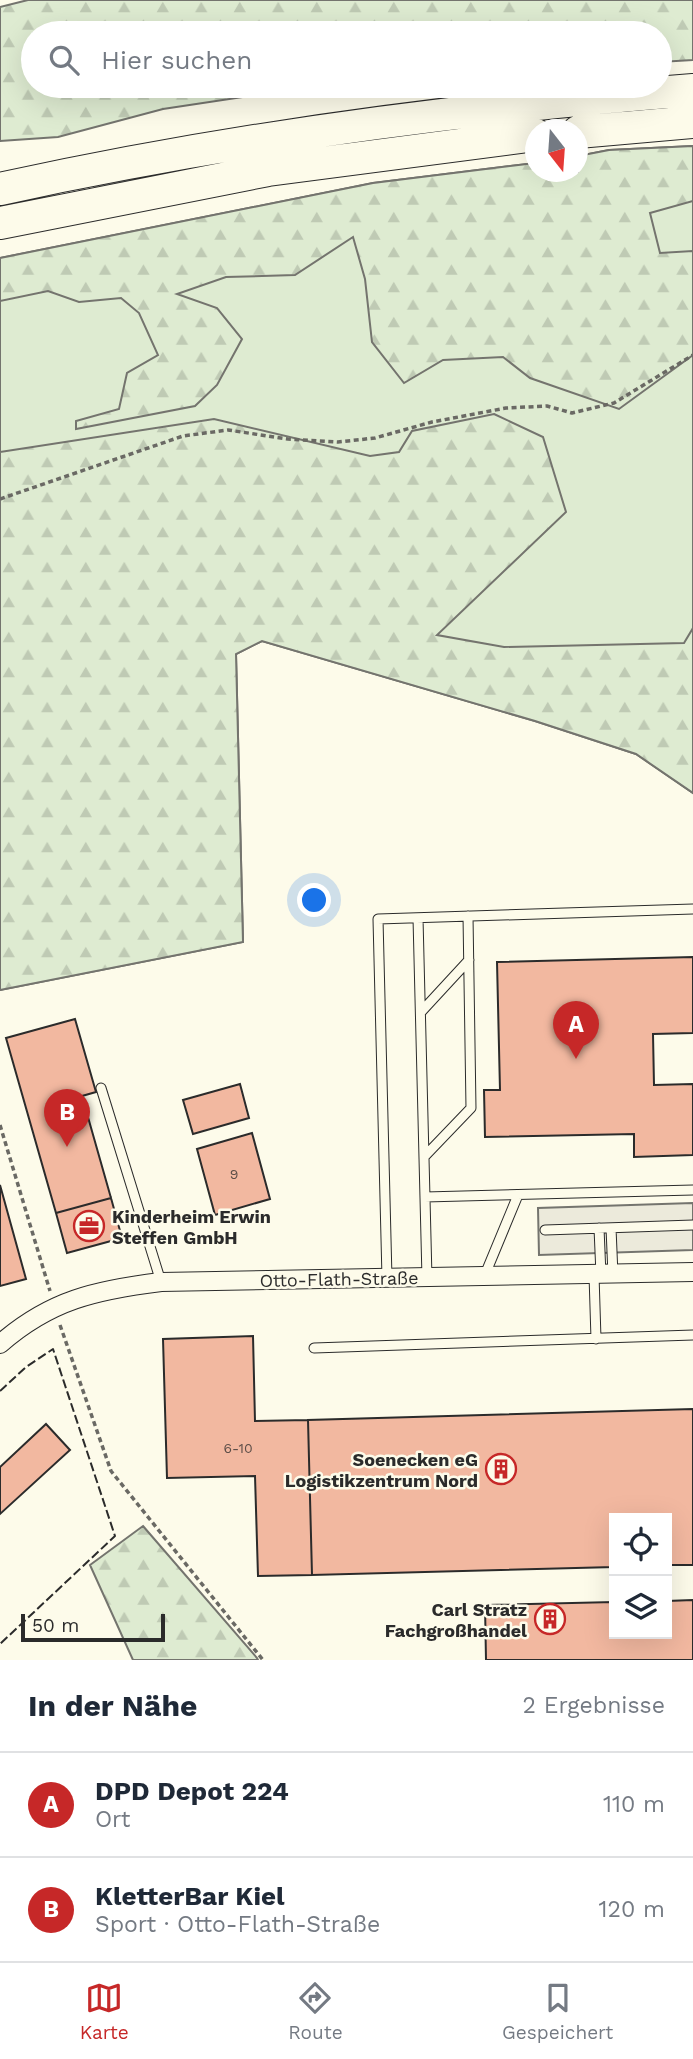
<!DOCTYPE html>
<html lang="de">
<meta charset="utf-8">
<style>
:root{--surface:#fff;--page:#f2f2f3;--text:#1f2937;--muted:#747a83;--line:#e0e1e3;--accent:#c62828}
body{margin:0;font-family:"Work Sans",sans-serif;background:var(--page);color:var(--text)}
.controls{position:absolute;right:21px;bottom:21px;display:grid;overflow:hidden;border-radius:0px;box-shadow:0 7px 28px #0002}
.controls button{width:63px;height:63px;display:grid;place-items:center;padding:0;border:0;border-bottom:2px solid var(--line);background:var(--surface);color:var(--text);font:35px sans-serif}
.compass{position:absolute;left:525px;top:119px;width:63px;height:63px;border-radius:50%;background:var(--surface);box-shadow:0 7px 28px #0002;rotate:163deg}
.scale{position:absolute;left:21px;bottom:18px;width:144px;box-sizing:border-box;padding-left:7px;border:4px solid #2b2b2b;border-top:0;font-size:19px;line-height:24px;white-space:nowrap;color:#2b2b2b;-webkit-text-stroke:5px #fdfbea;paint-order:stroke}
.you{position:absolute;left:315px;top:901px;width:24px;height:24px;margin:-18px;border:5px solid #fff;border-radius:50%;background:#1a73e8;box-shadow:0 0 0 10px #1a73e833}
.badge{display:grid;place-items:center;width:46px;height:46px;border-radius:50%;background:var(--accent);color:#fff;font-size:23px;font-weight:700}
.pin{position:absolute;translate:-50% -58px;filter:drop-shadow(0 2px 4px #0008)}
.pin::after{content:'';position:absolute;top:37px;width:24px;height:21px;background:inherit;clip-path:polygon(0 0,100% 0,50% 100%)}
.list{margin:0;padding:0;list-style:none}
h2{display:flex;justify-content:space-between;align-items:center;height:91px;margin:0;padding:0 28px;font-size:30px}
h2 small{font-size:23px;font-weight:400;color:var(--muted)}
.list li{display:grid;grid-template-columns:46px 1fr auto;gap:21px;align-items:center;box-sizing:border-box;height:105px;padding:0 28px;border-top:2px solid var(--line)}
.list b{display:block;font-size:26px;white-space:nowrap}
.list p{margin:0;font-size:23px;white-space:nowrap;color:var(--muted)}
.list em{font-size:23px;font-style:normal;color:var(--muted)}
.icon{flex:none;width:38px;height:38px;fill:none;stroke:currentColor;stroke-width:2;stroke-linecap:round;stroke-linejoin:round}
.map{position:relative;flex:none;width:693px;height:1660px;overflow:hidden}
.search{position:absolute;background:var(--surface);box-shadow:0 7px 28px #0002;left:21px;right:21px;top:21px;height:77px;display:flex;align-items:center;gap:18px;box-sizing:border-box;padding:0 24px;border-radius:38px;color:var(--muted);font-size:26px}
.sheet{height:301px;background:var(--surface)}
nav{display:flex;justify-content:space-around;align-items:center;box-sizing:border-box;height:98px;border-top:2px solid var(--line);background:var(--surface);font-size:19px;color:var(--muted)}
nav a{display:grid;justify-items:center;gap:4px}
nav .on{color:var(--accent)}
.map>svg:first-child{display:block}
.grass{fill:#deebd1;stroke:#74746e;stroke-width:2}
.forest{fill:url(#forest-firs);stroke:#74746e;stroke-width:2}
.parking{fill:#eceadb;stroke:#74746e;stroke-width:2}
.building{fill:#f2b8a0;stroke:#2b2b2b;stroke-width:2}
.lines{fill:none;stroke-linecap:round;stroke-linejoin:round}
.lane-casing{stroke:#2b2b2b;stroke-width:11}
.street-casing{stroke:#2b2b2b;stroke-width:20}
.highway-casing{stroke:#2b2b2b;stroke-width:34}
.path{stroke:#6a6964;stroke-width:3.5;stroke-dasharray:5 3.5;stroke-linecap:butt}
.lane{stroke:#fdfbea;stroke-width:9}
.street{stroke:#fdfbea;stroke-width:18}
.highway{stroke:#fdfbea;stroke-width:32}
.fence{stroke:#2b2b2b;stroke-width:2;stroke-dasharray:9 3.5;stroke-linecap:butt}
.labels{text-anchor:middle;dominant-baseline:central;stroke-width:5;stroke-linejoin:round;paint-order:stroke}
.number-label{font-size:14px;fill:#5d4e48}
.poi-label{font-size:18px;font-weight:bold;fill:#2b2b2b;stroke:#fdfbea;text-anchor:end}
.street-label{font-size:18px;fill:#2b2b2b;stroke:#fdfbea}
</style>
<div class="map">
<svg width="693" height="1660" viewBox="0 0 693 1660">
<defs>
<pattern id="forest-firs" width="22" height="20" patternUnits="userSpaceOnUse" patternTransform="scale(1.75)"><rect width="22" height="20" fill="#deebd1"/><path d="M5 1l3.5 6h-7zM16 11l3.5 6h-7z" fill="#bfcab4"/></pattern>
</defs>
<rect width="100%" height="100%" fill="#fdfbea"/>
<path class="grass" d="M 693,146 L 693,793 L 636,754 L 535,721 L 262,641 L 236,654 L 243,942 L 0,990 L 0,258 L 373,183 L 535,163 L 536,172 L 578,172 L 578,156 L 609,150 Z"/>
<path class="forest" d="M 28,0 L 693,0 L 693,60 L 660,62 L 660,33 L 33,33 L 33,86 L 316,86 L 163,109 L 58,137 L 0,141 L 0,7 Z
M 693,146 L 693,201 L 650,213 L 660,253 L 693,251 L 693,355 L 619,409 L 530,378 L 503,357 L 443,360 L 404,383 L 372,342 L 365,279 L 353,237 L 295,275 L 226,277 L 177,294 L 217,308 L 242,339 L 217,385 L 195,406 L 76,429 L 76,421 L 119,409 L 127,373 L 158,355 L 139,313 L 121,298 L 79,302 L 48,291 L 0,301 L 0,258 L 373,183 L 535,163 L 536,172 L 578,172 L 578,156 L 609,150 Z
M 494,414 L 543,437 L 566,512 L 437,635 L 504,647 L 684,643 L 693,628 L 693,793 L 636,754 L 535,721 L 262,641 L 236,654 L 243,942 L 0,990 L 0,452 L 214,419 L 370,456 L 399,452 L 412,431 Z
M 143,1526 L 257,1658 L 258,1660 L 133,1660 L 90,1565 Z"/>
<path class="parking" d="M 693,1203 L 693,1250 L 539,1255 L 538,1208 Z"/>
<path class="building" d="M 693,957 L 693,1033 L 653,1034 L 654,1085 L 693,1084 L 693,1155 L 634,1157 L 634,1134 L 485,1137 L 484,1090 L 500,1090 L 497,962 Z
M 75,1019 L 96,1092 L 82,1096 L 111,1198 L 56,1213 L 6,1038 Z
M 240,1084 L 249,1118 L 193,1134 L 183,1100 Z
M 252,1133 L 270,1199 L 215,1215 L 197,1149 Z
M 0,1185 L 26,1279 L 0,1286 Z
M 111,1198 L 122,1238 L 67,1253 L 56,1213 Z
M 253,1336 L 255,1421 L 308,1420 L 312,1575 L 258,1576 L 255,1476 L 167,1478 L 163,1339 Z
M 693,1409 L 693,1565 L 667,1565 L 667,1518 L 614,1518 L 614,1567 L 312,1575 L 308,1420 Z
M 46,1424 L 70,1450 L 0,1514 L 0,1467 Z
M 693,1600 L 693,1660 L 486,1660 L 485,1605 L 614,1602 L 614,1634 L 667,1634 L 667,1601 Z"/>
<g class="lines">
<g class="lane-casing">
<path id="lane" d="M 418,918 L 427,1278
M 421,1012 L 469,960
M 101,1088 L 161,1282
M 424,1157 L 471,1108 L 468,916
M 425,1197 L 693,1190
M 599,1228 L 601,1275
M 611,1228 L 613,1275
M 545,1230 L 693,1225
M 594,1275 L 596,1339
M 484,1277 L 518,1195
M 387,1278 L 378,919 L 693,909
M 314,1348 L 693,1335"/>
</g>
<g class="street-casing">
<path id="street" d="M 0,1344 C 50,1300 96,1290 161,1282 L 693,1272"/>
</g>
<g class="highway-casing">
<path id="highway" d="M 578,132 L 693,122
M 0,189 C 228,139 460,108 693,90
M 0,223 L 268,170 L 536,135"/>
</g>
<path class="path" d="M 0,499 L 183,436 L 228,430 L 288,439 L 338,442 L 375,438 L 432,422 L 506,408 L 547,406 L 572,413 L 614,403 L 693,355
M 0,1125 L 50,1291
M 60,1325 L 111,1471 L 263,1660"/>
<use href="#lane" class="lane"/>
<use href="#street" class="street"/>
<use href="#highway" class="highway"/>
<path class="fence" d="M 0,1391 L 26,1367 L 53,1349 L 115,1536 L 0,1644"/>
</g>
<defs>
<g id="office-ring" transform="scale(1.575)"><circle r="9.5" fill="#fdfbea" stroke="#c62828" stroke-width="1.5"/><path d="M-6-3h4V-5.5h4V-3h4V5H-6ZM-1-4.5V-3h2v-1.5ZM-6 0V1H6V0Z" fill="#c62828"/></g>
<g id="building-ring" transform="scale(1.575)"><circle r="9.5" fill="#fdfbea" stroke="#c62828" stroke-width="1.5"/><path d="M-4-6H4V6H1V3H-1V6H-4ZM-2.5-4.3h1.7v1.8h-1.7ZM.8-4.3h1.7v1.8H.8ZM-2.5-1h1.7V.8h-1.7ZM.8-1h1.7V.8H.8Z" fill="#c62828"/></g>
</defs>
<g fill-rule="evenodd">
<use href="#office-ring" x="89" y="1226"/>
<use href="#building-ring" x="501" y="1469"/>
<use href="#building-ring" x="550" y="1619"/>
</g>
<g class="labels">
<g class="number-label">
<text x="234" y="1174">9</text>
<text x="238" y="1448">6-10</text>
</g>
<g class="poi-label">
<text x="112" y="1216" text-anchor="start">Kinderheim Erwin<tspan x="112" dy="21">Steffen GmbH</tspan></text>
<text x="478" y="1459">Soenecken eG<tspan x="478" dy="21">Logistikzentrum Nord</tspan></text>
<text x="527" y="1609">Carl Stratz<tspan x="527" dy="21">Fachgroßhandel</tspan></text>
</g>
<g class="street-label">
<text transform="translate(339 1279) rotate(-1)">Otto-Flath-Straße</text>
</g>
</g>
</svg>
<div class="controls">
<button><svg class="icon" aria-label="locate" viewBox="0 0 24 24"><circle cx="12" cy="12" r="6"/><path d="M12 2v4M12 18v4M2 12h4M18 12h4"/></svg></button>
<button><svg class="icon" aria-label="layers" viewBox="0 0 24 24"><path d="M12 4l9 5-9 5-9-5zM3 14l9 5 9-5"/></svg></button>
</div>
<svg class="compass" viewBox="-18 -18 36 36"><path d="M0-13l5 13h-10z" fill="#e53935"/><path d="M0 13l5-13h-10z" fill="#747a83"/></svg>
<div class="scale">50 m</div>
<div class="you"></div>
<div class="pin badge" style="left:576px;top:1059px">A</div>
<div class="pin badge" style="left:67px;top:1147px">B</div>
<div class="search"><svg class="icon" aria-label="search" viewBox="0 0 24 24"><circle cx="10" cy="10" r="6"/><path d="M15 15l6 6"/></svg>Hier suchen</div>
</div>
<section class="sheet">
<h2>In der Nähe<small>2 Ergebnisse</small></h2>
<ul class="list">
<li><span class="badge">A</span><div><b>DPD Depot 224</b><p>Ort</p></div><em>110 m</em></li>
<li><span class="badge">B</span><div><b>KletterBar Kiel</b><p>Sport · Otto-Flath-Straße</p></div><em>120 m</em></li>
</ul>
</section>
<nav>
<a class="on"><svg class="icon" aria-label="map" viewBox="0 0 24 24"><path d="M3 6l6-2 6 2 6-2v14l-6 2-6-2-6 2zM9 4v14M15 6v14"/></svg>Karte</a>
<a><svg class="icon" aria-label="directions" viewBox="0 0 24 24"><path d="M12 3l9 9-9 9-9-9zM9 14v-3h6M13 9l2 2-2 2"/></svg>Route</a>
<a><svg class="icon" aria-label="saved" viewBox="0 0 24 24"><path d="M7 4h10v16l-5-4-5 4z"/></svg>Gespeichert</a>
</nav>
